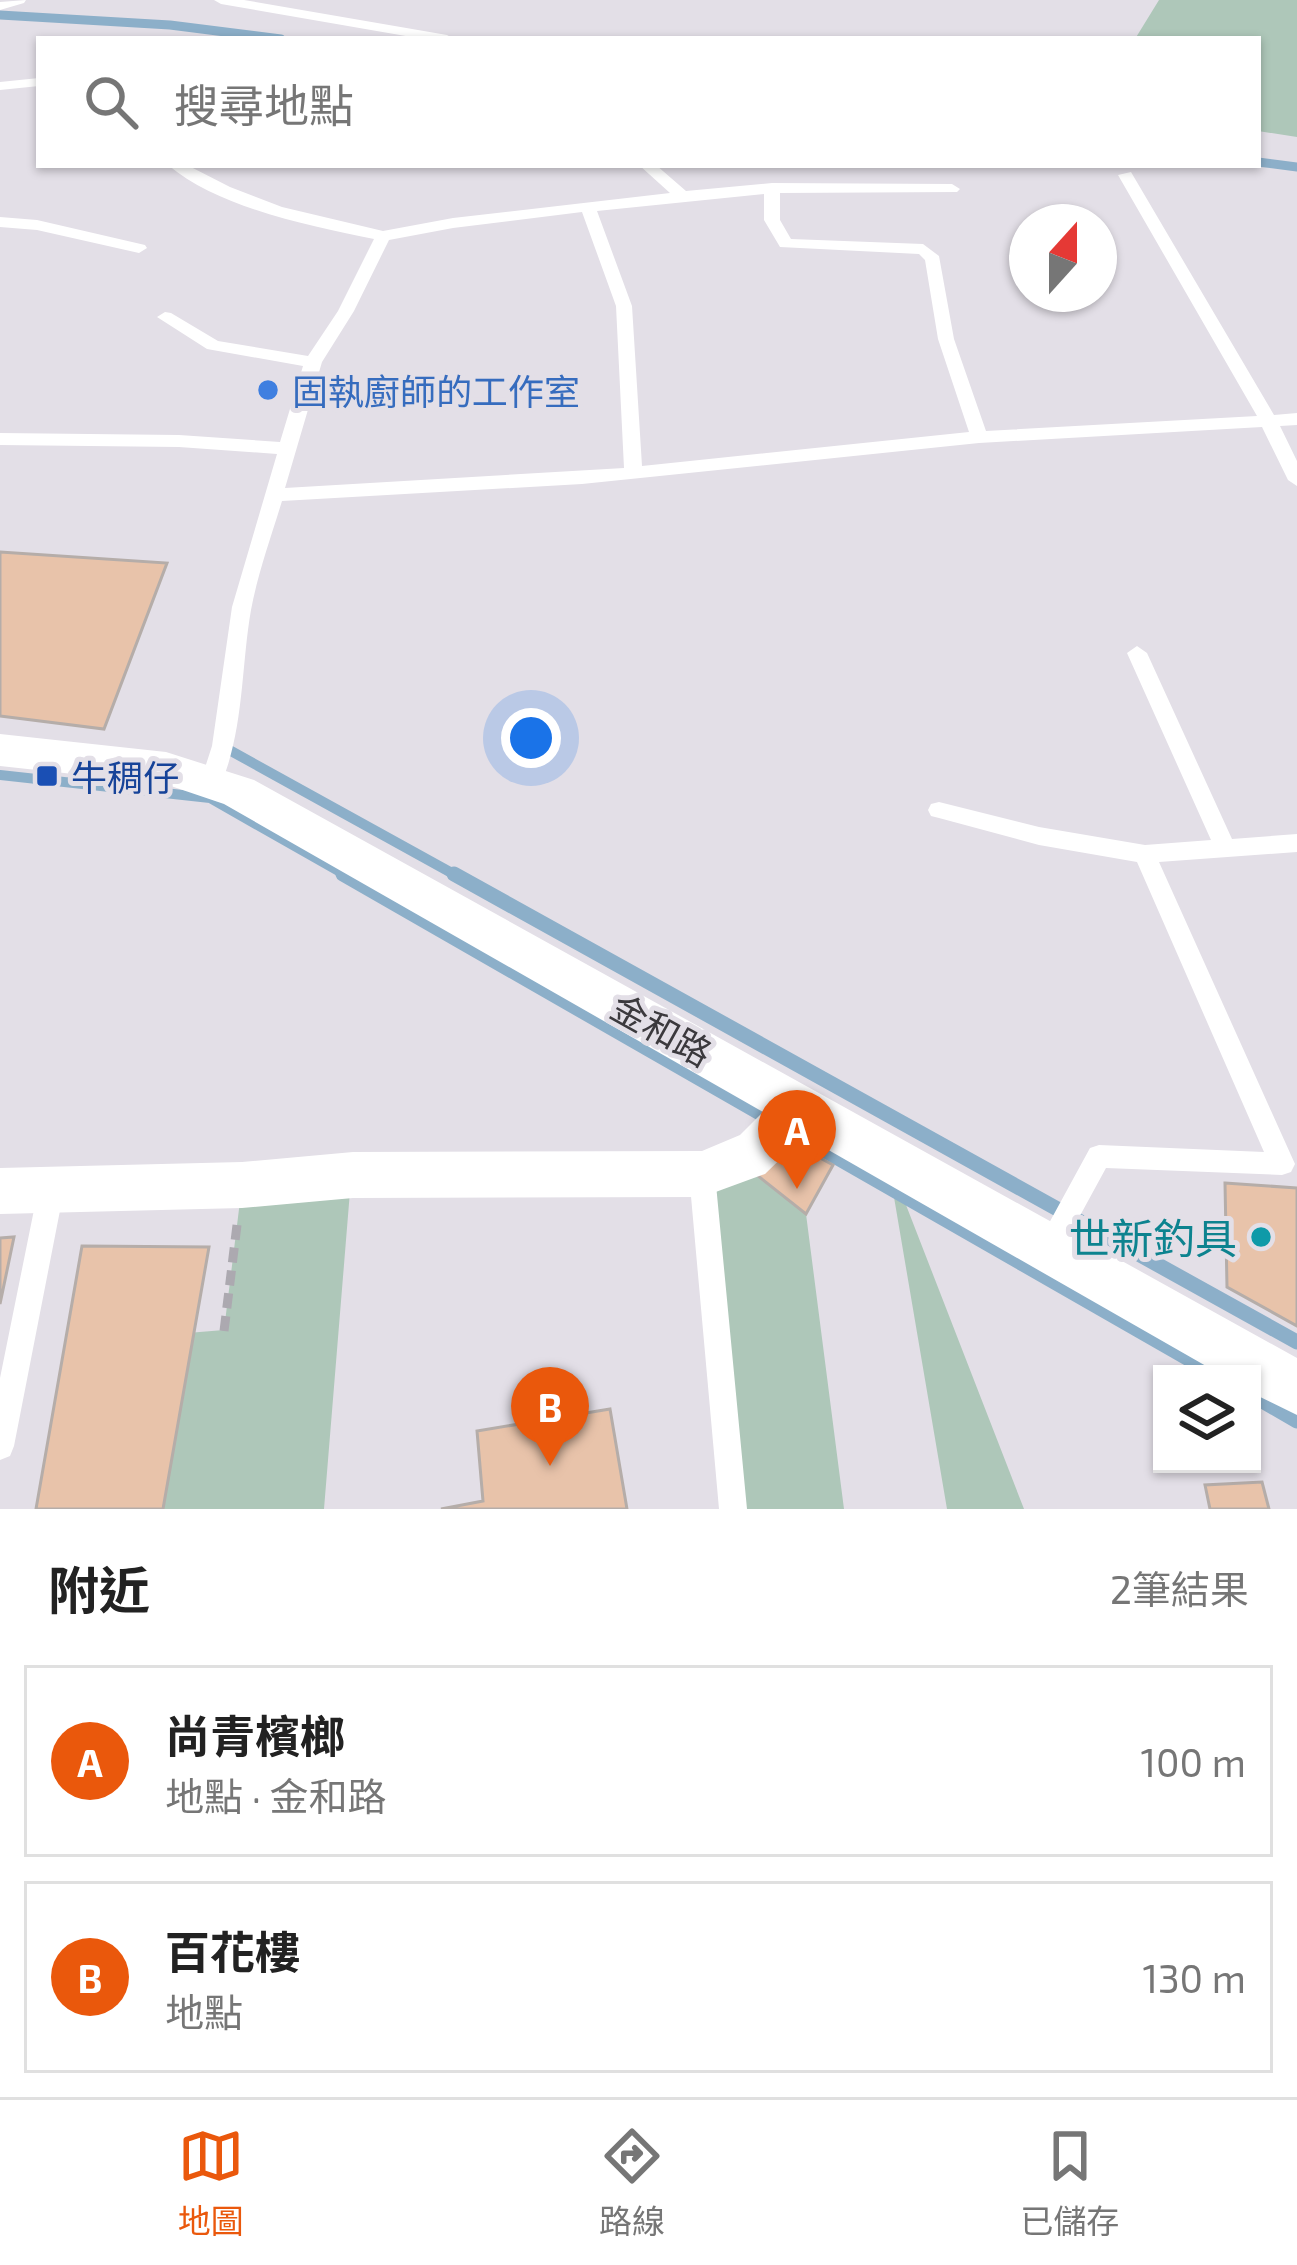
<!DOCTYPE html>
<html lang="zh-TW">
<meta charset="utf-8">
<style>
:root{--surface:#fff;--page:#f2f2f2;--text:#222;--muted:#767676;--line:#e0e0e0;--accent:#ea580c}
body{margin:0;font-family:"Exo 2","Noto Sans TC",sans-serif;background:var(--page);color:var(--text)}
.controls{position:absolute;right:36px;bottom:36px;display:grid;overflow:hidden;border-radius:0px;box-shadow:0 3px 9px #0004}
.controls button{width:108px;height:108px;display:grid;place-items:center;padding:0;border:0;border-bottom:3px solid var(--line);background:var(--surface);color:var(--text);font:60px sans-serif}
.compass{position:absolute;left:1009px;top:204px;width:108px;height:108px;border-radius:50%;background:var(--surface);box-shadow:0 3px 9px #0004;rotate:21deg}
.you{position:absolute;left:531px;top:738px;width:42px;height:42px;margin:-30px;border:9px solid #fff;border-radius:50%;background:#1a73e8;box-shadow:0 0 0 18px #1a73e833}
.badge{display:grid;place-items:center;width:78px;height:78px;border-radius:50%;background:var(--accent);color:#fff;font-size:39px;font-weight:700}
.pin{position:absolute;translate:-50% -99px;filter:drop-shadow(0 3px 6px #0008)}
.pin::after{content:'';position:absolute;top:63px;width:42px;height:36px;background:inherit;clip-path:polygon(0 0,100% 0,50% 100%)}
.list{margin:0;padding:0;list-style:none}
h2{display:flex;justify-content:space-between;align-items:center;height:156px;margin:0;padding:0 48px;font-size:51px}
h2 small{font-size:39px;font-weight:400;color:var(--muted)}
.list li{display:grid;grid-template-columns:78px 1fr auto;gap:36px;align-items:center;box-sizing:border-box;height:192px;margin:0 24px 24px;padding:0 24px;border:3px solid var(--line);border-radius:0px}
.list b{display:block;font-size:45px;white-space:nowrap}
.list p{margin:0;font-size:39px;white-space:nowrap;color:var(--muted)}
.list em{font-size:39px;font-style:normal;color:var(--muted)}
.icon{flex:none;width:66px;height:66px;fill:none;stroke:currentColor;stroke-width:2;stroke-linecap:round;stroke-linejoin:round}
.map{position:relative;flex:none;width:1297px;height:1509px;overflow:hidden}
.search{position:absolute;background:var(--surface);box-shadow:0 3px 9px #0004;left:36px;right:36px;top:36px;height:132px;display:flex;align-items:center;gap:30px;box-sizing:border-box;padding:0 42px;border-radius:0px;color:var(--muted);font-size:45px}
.sheet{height:588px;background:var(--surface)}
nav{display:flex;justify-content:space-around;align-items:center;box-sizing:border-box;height:168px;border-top:3px solid var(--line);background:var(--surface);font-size:33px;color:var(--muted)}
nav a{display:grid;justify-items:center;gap:6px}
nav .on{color:var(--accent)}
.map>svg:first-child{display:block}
.green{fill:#aec7b9}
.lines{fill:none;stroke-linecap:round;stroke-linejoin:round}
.stream-far2{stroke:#8cafc9;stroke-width:9}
.stream-far1{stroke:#8cafc9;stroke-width:10}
.stream{stroke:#8cafc9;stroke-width:15}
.building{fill:#e8c3aa;stroke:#b5ada9;stroke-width:3}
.path{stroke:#aca9b0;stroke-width:9;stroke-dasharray:15 8;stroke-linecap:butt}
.service{fill:#fff;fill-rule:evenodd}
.minor{fill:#fff;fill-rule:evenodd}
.shop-dot{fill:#3f7fe0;stroke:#e3dfe7;stroke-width:4.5}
.transit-dot{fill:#1a4fb4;stroke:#e3dfe7;stroke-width:4.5}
.culture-dot{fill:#0f9aa8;stroke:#e3dfe7;stroke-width:4.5}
.labels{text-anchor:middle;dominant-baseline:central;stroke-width:10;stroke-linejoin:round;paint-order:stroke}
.shop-label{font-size:36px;fill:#366cbe;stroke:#e3dfe7;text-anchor:start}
.transit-label{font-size:36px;fill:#164399;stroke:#e3dfe7;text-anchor:start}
.street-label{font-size:36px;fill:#3b393d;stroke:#e3dfe7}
.near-culture-label{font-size:42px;fill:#0d838f;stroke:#e3dfe7;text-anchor:end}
</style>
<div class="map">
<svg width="1297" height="1509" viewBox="0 0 1297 1509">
<rect width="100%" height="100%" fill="#e3dfe7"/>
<path class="green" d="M 1159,0 L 1297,0 L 1297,137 L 1258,131 L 1258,39 L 1135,39 Z
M 887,1156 L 1024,1509 L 947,1509 Z
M 743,1164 L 806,1214 L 844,1509 L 730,1509 L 702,1174 Z
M 351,1179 L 324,1509 L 126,1509 L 151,1336 L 224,1330 L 242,1185 Z"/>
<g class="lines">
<path class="stream-far2" d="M 0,15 L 170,25 L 281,39
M 1258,162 L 1297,167"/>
<path class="stream-far1" d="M 222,746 L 459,877
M 0,775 L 210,798 L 349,877"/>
<path class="stream" d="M 343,874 L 772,1120
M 454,874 L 1297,1342
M 789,1130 L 1215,1374
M 1252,1395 L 1297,1421"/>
</g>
<path class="building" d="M 0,552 L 167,563 L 104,729 L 0,716 Z
M 789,1141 L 833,1165 L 806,1214 L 743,1164 Z
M 1225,1183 L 1297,1188 L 1297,1326 L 1227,1287 Z
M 14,1237 L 0,1304 L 0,1238 Z
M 82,1246 L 209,1247 L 163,1509 L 36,1509 Z
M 610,1409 L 627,1509 L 441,1509 L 483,1501 L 477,1431 Z
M 1262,1482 L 1269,1509 L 1210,1509 L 1205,1485 Z"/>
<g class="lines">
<path class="path" d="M 224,1331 L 237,1225"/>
<path class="service" d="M 26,0 L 24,3 L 0,10 L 0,2 Z
M 214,0 L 244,0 L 447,35 L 454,39 L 423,39 L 221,4 Z
M 39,78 L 39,86 L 0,90 L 0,82 Z
M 168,165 L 187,165 L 230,187 L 282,207 L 383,231 L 453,218 L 670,193 L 639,165 L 656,165 L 686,191 L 772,183 L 952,184 L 960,189 L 957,192 L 780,193 L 780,220 L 791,239 L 923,244 L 939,256 L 954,339 L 986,431 L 1257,416 L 1118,175 L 1131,172 L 1274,415 L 1297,413 L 1297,425 L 1280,426 L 1297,461 L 1297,486 L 1288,480 L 1262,427 L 979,443 L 582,484 L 282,501 C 271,537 258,573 251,610 C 241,667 244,732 220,786 L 204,786 L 201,780 L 212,746 L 232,607 L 277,454 L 179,447 L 0,445 L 0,433 L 179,435 L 280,442 L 303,366 L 207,349 L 157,317 L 165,312 L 171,313 L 218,341 L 308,356 L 338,311 L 374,239 C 310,226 219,208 168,165 ZM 764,194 L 764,220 L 780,247 L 919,254 L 925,260 L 938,339 L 969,432 L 642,466 L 632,306 L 597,211 ZM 582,212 L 616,306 L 624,468 L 285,488 L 322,362 L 354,311 L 389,240 L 453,228 Z
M 0,217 L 37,220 L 145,245 L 147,248 L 139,253 L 37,230 L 0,227 Z
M 1137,646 L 1147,653 L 1232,839 L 1297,834 L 1297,852 L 1159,862 L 1295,1164 L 1291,1172 L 1282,1175 L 1106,1168 L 1058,1256 L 1049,1259 L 1040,1256 L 1036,1247 L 1090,1148 L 1099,1145 L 1264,1152 L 1137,862 L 1039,845 L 939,818 L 931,816 L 928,810 L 931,804 L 939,802 L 1039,827 L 1145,845 L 1211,840 L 1127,653 Z
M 702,1162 L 711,1166 L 715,1174 L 747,1509 L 719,1509 L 689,1174 L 693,1166 Z
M 51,1178 L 60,1182 L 64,1190 L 14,1446 L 10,1456 L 0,1460 L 0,1378 L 38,1190 L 42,1182 Z"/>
<path class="minor" d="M 0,734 L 166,752 L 254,780 L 1297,1358 L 1297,1415 L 1252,1393 L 1252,1374 L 1220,1374 L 804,1136 L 765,1174 L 702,1197 L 353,1198 L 242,1208 L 0,1214 L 0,1168 L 242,1162 L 353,1152 L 702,1151 L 740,1135 L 763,1112 L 224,804 L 165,784 L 0,766 Z"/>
</g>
<circle class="shop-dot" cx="268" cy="390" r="12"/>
<rect class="transit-dot" x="35" y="764" width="24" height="24" rx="6"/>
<circle class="culture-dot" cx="1261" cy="1237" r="12"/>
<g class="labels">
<g class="shop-label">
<text x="292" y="390">固執廚師的工作室</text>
</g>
<g class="transit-label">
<text x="71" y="776">牛稠仔</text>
</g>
<g class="street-label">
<text transform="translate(662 1029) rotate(29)">金和路</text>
</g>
<g class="near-culture-label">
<text x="1237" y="1237">世新釣具</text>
</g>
</g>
</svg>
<div class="controls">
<button><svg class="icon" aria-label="layers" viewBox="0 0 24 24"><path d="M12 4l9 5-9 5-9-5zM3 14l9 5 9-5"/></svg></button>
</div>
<svg class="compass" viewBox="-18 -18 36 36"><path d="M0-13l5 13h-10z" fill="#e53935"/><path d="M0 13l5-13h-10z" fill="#767676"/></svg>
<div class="you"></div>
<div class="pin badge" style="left:797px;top:1189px">A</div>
<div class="pin badge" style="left:550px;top:1466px">B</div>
<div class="search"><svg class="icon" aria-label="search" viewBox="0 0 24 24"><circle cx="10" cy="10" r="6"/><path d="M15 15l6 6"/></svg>搜尋地點</div>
</div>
<section class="sheet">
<h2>附近<small>2筆結果</small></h2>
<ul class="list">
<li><span class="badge">A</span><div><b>尚青檳榔</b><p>地點 · 金和路</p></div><em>100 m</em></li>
<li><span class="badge">B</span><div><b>百花樓</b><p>地點</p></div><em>130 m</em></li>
</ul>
</section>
<nav>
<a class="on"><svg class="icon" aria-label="map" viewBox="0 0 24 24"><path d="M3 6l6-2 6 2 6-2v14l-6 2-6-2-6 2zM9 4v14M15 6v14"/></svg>地圖</a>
<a><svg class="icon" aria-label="directions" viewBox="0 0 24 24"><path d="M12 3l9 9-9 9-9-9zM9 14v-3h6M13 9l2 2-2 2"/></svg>路線</a>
<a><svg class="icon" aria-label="saved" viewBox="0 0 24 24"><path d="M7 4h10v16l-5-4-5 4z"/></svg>已儲存</a>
</nav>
